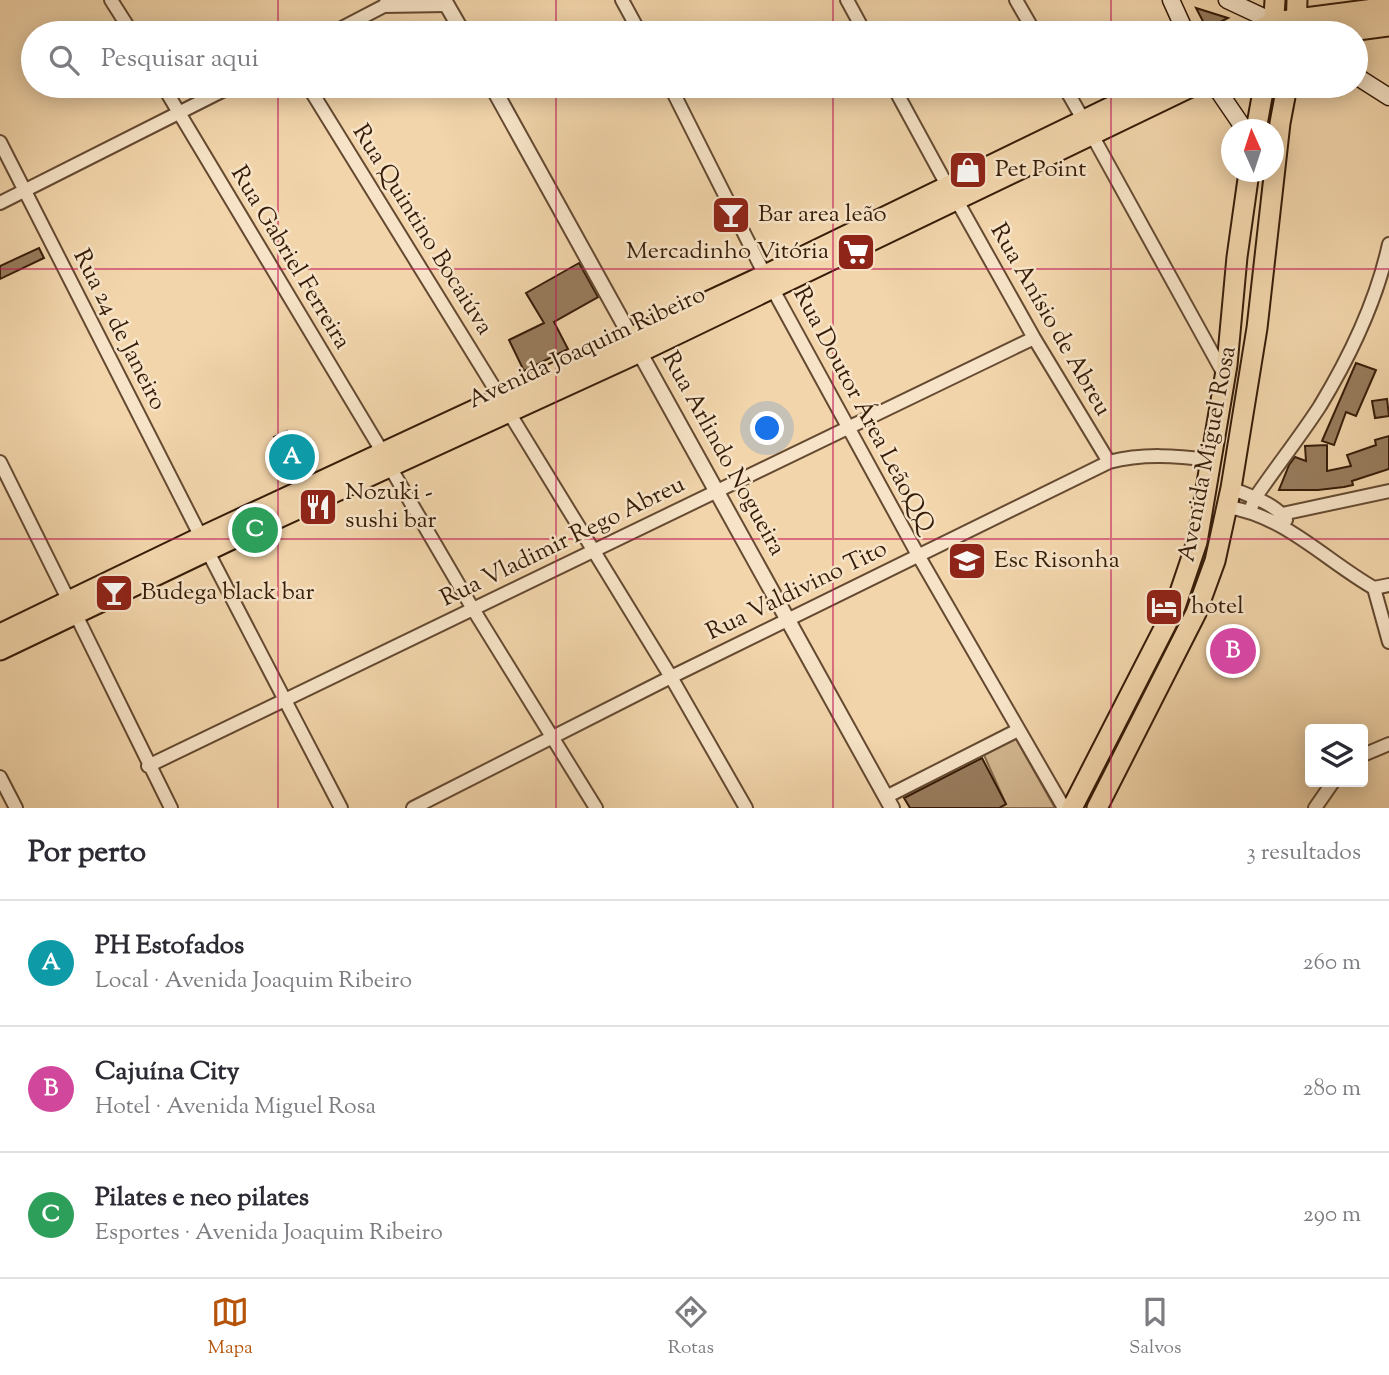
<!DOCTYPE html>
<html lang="pt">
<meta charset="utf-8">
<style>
:root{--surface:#fff;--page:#f2f2f3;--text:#2b2b33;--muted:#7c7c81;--line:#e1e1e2;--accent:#b45309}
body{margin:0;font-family:"Sorts Mill Goudy",serif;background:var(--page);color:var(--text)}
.controls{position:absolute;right:21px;bottom:21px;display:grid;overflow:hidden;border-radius:7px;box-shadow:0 4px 18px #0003}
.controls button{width:63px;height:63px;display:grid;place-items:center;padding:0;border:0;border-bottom:2px solid var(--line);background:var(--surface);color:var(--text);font:35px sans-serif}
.compass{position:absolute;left:1221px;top:119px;width:63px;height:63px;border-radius:50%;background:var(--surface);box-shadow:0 4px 18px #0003;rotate:357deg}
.you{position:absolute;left:768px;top:429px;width:24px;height:24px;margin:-18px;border:5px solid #fff;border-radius:50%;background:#1a73e8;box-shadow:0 0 0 10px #1a73e833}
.badge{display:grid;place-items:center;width:46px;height:46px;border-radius:50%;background:var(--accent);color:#fff;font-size:23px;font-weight:700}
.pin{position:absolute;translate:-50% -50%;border:4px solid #fff;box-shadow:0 2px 7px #0006}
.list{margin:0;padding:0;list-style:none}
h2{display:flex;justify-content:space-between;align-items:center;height:91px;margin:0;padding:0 28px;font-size:30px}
h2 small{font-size:23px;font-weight:400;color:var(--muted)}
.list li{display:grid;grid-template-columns:46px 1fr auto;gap:21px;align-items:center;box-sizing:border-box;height:126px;padding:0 28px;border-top:2px solid var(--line)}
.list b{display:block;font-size:26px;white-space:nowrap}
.list p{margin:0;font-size:23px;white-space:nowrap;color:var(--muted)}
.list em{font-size:23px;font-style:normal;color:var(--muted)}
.icon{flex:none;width:38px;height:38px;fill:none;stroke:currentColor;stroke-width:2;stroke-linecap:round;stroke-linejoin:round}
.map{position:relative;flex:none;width:1389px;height:808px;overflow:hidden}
.search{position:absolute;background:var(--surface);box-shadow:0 4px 18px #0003;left:21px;right:21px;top:21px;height:77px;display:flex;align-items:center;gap:18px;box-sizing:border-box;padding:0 24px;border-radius:38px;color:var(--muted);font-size:26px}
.sheet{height:469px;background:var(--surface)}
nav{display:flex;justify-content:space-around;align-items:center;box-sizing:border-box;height:98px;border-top:2px solid var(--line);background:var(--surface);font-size:19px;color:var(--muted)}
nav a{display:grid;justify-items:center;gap:4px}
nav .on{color:var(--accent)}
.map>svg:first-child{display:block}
.green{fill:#d2b68f;stroke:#84694c;stroke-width:2}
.building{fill:#987c5d;stroke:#361c08;stroke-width:2}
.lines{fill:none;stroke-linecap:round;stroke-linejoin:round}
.minor-casing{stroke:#654a31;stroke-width:16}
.tertiary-casing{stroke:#654a31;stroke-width:18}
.secondary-casing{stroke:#361c08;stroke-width:19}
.primary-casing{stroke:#361c08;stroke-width:23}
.minor{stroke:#f7e4c8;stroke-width:12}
.tertiary{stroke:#f7e4c8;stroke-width:14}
.secondary{stroke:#f7e4c8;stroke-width:16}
.primary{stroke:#f2d5ab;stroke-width:19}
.grid{fill:none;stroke:#c2185b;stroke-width:2;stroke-opacity:0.55}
.labels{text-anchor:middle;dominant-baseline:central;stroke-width:5;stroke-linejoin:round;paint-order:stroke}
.poi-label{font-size:24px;fill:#361c08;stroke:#f7e4c8;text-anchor:start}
.street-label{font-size:24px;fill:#361c08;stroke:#f7e4c8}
</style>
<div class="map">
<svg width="1389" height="808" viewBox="0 0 1389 808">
<rect width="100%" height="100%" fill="#f2d5ab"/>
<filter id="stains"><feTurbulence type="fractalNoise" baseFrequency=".00286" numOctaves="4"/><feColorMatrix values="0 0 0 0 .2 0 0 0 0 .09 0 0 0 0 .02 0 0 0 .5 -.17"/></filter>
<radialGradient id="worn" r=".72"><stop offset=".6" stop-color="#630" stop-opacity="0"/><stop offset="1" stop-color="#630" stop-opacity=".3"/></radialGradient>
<path class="green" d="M 1016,739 L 1055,808 L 999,808 L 1006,804 L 984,755 Z"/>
<path class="building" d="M 1196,8 L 1228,18 L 1207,29 Z
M 39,248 L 44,258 L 0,279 L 0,266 Z
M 579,263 L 598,297 L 554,322 L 568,349 L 524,371 L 509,340 L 544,323 L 526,293 Z
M 1356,363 L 1376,370 L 1356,416 L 1346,412 L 1334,445 L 1322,441 Z
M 1387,399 L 1389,416 L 1375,418 L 1372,401 Z
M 287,431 L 308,474 L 295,480 L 274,437 Z
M 1389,436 L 1389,469 L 1352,481 L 1353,485 L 1344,487 L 1318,490 L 1279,490 L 1289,465 L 1295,457 L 1306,461 L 1305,446 L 1327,445 L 1327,471 L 1351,466 L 1347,455 L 1376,445 L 1375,440 Z
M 982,758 L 1006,804 L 999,808 L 910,808 L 904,798 Z"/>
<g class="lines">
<g class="minor-casing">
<path id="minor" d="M 111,0 L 132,33
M 622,0 L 640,33
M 847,0 L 865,33
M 1016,0 L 1035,33
M 384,6 L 447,5
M 332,33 L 384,6 L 388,0
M 163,86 L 383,453
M 308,86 L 500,397
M 670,86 L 765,275 L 918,555 L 1064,808
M 893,86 L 948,187
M 1064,86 L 1084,121
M 1092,135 L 1225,376
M 0,142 L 201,537
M 956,199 L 1034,338 L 1109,462
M 0,203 L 232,86
M 508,411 L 671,677 L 746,808
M 0,462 L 69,601
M 390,467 L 473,609 L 596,808
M 1231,488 C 1249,496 1275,503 1286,520
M 1228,507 C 1285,516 1325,560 1374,588 L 1389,585
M 1250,511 L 1255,498 C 1276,467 1300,437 1320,406 C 1349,358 1377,299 1389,244
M 1282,514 L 1389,491
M 208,552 L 341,808
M 1374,588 L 1389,642
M 76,615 L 171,808
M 1363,755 L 1389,744
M 148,766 L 1034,338
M 0,777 L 16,808
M 886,797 L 1018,730
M 413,808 L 671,677 L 1109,462 C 1143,453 1177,456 1211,460
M 1315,808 L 1333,782"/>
</g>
<g class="tertiary-casing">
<path id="tertiary" d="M 444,0 L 463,33
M 492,86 L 892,808"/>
</g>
<g class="secondary-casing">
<path id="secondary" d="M 1171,0 L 1186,33
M 1227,0 L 1274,22 L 1288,33
M 1356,76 L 1389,97
M 1215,86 L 1245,130"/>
</g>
<g class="primary-casing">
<path id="primary" d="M 1273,32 L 1275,0
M 1253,33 L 1274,22 L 1389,7
M 1296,33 L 1297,0
M 1335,33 L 1389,26
M 1256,130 L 1264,86
M 0,634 L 201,537 L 765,275 L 1154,86
M 0,650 L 228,541 L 640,352 L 1193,86
M 1072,808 L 1175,607 L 1197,542 L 1227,365 L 1237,257 L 1249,172
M 1097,808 L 1196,613 L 1215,561 L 1231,488 L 1257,328 L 1280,123 L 1287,86"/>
</g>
<use href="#minor" class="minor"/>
<use href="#tertiary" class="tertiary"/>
<use href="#secondary" class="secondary"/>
<use href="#primary" class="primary"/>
</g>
<path class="grid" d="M 278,0 L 278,33M 556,0 L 556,33M 833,0 L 833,33M 1111,0 L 1111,33M 278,86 L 278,808M 556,86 L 556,808M 833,86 L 833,808M 1111,86 L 1111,808M 0,269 L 1389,269M 0,539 L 1389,539"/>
<defs>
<g id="shop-square" transform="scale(2.0125)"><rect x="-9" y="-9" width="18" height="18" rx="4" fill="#8f2418" stroke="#f7e4c8"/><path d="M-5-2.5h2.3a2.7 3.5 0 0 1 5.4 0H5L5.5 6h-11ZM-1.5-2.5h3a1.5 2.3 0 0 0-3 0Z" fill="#fff"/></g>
<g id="bar-square" transform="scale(2.0125)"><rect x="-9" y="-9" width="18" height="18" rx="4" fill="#8f2418" stroke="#f7e4c8"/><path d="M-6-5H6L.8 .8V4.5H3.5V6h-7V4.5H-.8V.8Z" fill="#fff"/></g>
<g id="supermarket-square" transform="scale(2.0125)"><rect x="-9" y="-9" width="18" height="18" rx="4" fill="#8f2418" stroke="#f7e4c8"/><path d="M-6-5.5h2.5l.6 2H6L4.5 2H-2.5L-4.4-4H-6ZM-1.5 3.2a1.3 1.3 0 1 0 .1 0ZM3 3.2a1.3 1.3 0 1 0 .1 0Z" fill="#fff"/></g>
<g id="restaurant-square" transform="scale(2.0125)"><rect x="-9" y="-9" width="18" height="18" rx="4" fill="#8f2418" stroke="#f7e4c8"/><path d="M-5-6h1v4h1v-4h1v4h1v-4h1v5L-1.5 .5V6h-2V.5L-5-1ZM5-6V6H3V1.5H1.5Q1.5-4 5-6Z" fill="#fff"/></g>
<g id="school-square" transform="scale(2.0125)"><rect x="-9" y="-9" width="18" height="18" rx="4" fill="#8f2418" stroke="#f7e4c8"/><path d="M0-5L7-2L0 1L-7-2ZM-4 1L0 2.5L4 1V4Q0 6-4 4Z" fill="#fff"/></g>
<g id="hotel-square" transform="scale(2.0125)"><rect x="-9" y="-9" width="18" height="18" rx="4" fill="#8f2418" stroke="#f7e4c8"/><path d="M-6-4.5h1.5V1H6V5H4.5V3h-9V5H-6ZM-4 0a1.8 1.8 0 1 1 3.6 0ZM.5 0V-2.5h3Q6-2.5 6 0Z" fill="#fff"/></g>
</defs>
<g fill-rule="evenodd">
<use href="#shop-square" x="968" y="170"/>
<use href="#bar-square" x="731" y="215"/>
<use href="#supermarket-square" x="856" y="252"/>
<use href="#restaurant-square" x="318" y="507"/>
<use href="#school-square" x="967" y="561"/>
<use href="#bar-square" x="114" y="593"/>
<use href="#hotel-square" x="1164" y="607"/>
</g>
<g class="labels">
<g class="poi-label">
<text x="995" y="170">Pet Point</text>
<text x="758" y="215">Bar area leão</text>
<text x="829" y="252" text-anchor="end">Mercadinho Vitória</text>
<text x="345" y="493">Nozuki -<tspan x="345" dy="28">sushi bar</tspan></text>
<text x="994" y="561">Esc Risonha</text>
<text x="141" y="593">Budega black bar</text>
<text x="1191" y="607">hotel</text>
</g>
<g class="street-label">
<text transform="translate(422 230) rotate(58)">Rua Quintino Bocaiúva</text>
<text transform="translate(290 258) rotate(59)">Rua Gabriel Ferreira</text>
<text transform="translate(1050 320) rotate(60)">Rua Anísio de Abreu</text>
<text transform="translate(119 330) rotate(63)">Rua 24 de Janeiro</text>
<text transform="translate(587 348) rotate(-25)">Avenida Joaquim Ribeiro</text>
<text transform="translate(863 410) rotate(62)">Rua Doutor Área LeãoQQ</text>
<text transform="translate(723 454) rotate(61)">Rua Arlindo Nogueira</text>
<text transform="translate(1208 454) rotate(-79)">Avenida Miguel Rosa</text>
<text transform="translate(563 542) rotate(-26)">Rua Vladimir Rego Abreu</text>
<text transform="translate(797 591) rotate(-26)">Rua Valdivino Tito</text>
</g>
</g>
<rect width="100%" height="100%" filter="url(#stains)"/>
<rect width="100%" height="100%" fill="url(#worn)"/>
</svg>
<div class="controls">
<button><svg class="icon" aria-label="layers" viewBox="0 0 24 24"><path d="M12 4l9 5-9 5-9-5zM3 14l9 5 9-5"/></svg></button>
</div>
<svg class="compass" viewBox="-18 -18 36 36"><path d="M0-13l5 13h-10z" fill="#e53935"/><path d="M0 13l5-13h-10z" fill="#7c7c81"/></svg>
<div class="you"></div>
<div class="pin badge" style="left:292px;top:457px;background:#0f9aa8">A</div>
<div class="pin badge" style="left:1233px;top:651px;background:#d1479c">B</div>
<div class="pin badge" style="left:255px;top:530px;background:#2e9e5b">C</div>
<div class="search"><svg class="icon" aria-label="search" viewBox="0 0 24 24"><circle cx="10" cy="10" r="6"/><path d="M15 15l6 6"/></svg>Pesquisar aqui</div>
</div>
<section class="sheet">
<h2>Por perto<small>3 resultados</small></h2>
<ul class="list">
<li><span class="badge" style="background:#0f9aa8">A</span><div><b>PH Estofados</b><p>Local · Avenida Joaquim Ribeiro</p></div><em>260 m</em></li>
<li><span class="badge" style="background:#d1479c">B</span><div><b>Cajuína City</b><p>Hotel · Avenida Miguel Rosa</p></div><em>280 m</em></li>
<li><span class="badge" style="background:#2e9e5b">C</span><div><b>Pilates e neo pilates</b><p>Esportes · Avenida Joaquim Ribeiro</p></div><em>290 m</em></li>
</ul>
</section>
<nav>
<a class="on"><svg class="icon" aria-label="map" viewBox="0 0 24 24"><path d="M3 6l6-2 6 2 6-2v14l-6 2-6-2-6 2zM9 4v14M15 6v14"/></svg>Mapa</a>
<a><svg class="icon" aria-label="directions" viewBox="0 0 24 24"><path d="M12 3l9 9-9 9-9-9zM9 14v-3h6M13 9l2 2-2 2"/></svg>Rotas</a>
<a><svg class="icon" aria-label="saved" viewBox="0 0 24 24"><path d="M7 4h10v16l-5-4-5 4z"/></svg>Salvos</a>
</nav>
